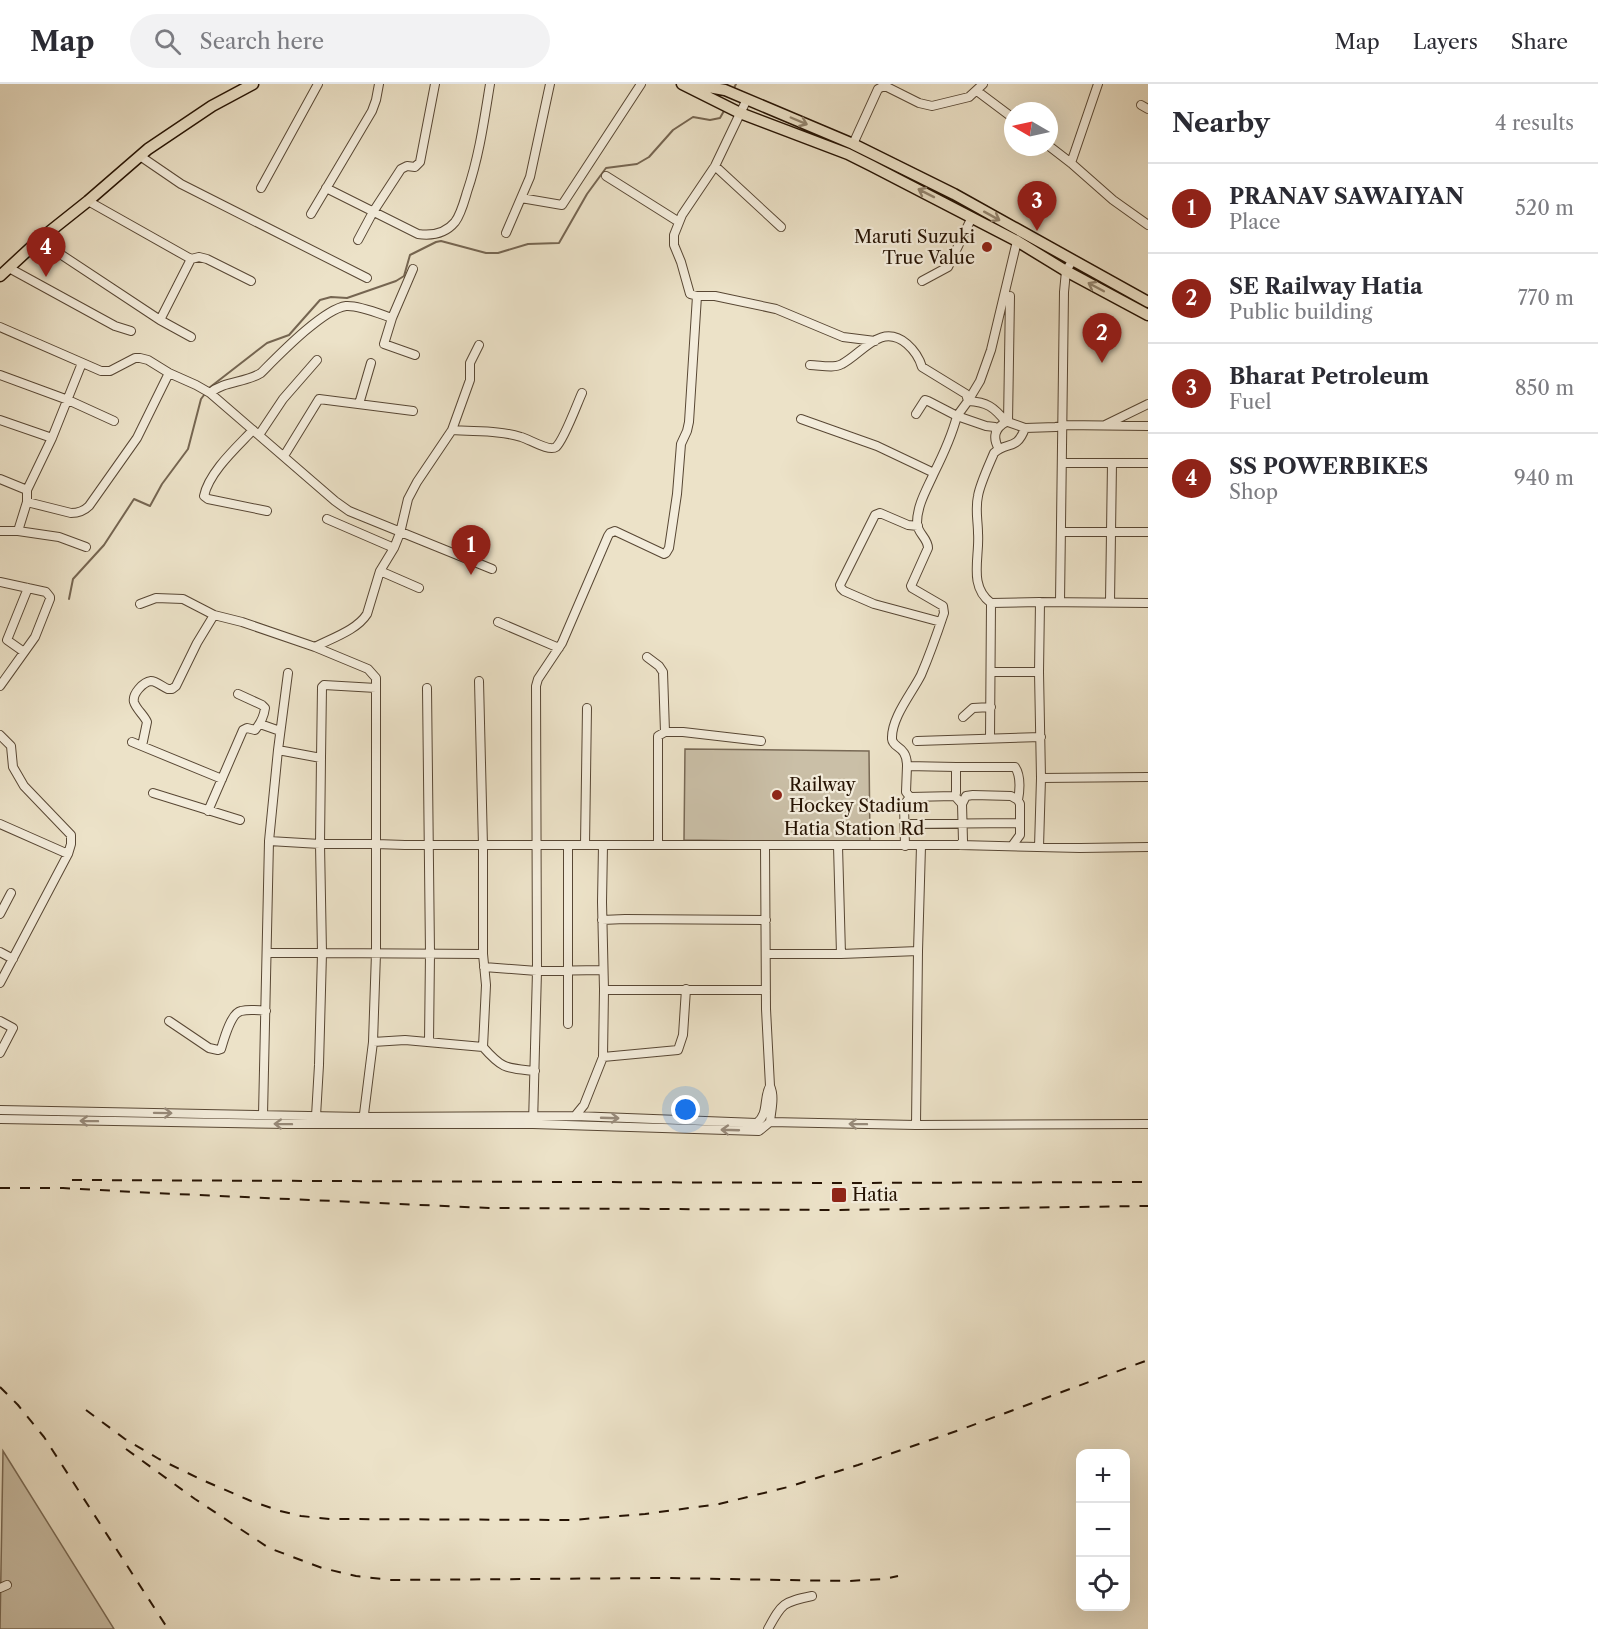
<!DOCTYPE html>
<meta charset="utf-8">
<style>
:root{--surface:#fff;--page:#f2f2f3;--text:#2b2b33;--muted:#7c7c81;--line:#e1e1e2;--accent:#8f2418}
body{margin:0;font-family:"Libre Caslon Text",serif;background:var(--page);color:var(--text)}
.controls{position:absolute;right:18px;bottom:18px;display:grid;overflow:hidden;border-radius:12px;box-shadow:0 6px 24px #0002}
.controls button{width:54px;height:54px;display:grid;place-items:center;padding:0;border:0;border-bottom:2px solid var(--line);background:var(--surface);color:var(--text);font:30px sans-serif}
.compass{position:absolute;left:1004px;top:18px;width:54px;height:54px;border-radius:50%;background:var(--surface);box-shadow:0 6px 24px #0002;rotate:279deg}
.you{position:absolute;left:686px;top:1026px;width:21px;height:21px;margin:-15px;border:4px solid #fff;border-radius:50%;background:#1a73e8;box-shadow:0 0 0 9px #1a73e833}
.badge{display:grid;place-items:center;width:39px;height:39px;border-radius:50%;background:var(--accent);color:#fff;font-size:20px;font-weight:700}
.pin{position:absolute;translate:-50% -50px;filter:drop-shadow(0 2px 3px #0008)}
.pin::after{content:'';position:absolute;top:32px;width:21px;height:18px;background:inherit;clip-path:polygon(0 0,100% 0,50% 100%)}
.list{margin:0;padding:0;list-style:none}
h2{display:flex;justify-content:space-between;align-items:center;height:78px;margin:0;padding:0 24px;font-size:26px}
h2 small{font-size:20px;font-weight:400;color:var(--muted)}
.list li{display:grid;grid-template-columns:39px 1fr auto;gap:18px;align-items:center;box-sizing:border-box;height:90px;padding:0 24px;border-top:2px solid var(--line)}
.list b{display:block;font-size:22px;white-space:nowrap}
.list p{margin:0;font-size:20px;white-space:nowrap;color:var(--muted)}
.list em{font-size:20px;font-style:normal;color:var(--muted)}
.icon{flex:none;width:33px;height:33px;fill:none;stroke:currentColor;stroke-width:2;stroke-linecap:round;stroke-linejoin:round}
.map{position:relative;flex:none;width:1148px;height:1545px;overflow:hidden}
header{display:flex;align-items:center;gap:36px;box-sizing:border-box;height:84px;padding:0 30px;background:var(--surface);border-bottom:2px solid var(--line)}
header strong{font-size:28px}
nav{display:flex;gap:33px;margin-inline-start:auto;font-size:21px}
.search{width:420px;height:54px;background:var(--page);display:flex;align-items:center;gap:15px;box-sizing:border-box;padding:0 21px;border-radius:33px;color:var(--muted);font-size:22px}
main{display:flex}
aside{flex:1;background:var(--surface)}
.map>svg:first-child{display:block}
.green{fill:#cabfa7;stroke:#786955;stroke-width:1.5}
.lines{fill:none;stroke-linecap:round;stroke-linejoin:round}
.stream{stroke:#756551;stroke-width:2}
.minor-casing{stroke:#584734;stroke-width:10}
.major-casing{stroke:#261303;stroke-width:13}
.minor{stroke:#f3ecdb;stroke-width:8}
.major{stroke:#ece2c8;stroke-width:10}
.rail{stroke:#261303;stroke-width:2;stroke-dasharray:10 10;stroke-linecap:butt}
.oneway{stroke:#93856f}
.oneway2{stroke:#978a7a}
.poi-dot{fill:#8f2418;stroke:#f3ecdb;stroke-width:2}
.labels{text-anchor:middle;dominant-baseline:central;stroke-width:4.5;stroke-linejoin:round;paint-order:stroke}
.poi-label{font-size:18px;fill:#261303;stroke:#f3ecdb;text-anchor:start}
.street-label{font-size:18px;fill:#261303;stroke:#f3ecdb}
</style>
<header>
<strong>Map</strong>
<div class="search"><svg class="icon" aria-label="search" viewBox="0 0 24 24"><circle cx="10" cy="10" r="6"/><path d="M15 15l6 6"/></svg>Search here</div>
<nav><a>Map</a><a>Layers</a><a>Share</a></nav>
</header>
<main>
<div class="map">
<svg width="1148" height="1545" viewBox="0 0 1148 1545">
<rect width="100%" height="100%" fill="#ece2c8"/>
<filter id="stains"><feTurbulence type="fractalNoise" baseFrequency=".00333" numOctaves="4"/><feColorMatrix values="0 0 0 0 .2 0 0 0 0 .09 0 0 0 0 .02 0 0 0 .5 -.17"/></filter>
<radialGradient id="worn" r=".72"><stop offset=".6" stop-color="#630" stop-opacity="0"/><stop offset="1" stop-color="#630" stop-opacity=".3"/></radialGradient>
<path class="green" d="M 685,665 L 869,667 L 870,759 L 684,756 Z
M 3,1367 L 114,1545 L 0,1545 Z"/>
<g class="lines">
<path class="stream" d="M 733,6 L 736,0
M 209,304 L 267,259 L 289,251 L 320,216 L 331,213 L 347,214 L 396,197 L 404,192 L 410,171 L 436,158 L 441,157 L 486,169 L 498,169 L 528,160 L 559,159 L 587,110 L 606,84 L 637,80 L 649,73 L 673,46 L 693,33 L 710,36 L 720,34 L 725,25
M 69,515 L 73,495 L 104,461 L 134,415 L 150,422 L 162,400 L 188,365 L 201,315 L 204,311"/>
<g class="minor-casing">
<path id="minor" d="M 977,7 L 1013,34
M 1141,21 L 1148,25
M 853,60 L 878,5 L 882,3 L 887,3 L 919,19 L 932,22 L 969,13 L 983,0
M 1049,62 L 1071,79 L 1113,116 L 1148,141
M 140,72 L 181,100 L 367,194
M 1071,79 L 1098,0
M 715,82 L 781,143
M 606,92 L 679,138
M 261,104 L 318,0
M 326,104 L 418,150 C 432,152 445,150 455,138 C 461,130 464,118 467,108 C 479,73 484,37 490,0
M 521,114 L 562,121 L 641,0
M 88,117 L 191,175
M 311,130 L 372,27 L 376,16 L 379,0
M 506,149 L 530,93 L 550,0
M 39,156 L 160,236 L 191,253
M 358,156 L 373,128 L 401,85 L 407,82 L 415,83 L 420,78 L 435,0
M 9,184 L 115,242 L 131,247
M 413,185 L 392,234 L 384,260 L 415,271
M 922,197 L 948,183 L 972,133
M 697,212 L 715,212 L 776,225 L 843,253 L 875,257
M 1010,212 L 1008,338 L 1025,344 L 1056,343 L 1062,341 L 1148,342
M 160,236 L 191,175 L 199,173 L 207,175 L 251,197
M 0,243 L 101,287 L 110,287 L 135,274 L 140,274 L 148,276 L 169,289 L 196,301 L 210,309 L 335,417 L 349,427 L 492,485
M 810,281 C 820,281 833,285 842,280 C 863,269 881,238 907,260 C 915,267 919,273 922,283 L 966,310 L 968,317 L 957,332 L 986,342 L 995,343 L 996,347
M 0,291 L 68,316 L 114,337
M 210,309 C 224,297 245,299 261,289 C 278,272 323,225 346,222 C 359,221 380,230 392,234
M 359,320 L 371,279
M 801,335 L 877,362 L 934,389
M 0,336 L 52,354 L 82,279
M 1105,341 L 1148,320
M 1025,344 C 1017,367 1007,357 994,369 C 989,381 980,400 978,412 C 975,425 978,437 978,449 C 980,473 968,502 991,519 L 1040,518
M 253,346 C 237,363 209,388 204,412 L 208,415 L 267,427
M 452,346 L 470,296 L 470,279 L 479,261
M 259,351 L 283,315 L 317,276
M 999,365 C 992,353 995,344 1006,338 C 994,323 987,318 968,317 L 980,297 L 991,266 L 1017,157
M 284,372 L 319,315 L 413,327
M 1062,379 L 1148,379
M 0,395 L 27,406 L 27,418 L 18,447 L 0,447
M 27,406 L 52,354
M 27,418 L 71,429 C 79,429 84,427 89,422 L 137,354 L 169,289
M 327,435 L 394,464
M 918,442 L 908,441 L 880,429 L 875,431 L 840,501 L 841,504 L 844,507 L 874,520 L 941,538
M 18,447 L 59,453 L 86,463
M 1061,448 L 1148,448
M 380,487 L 419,504
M 0,498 L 46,508 L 50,513 L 50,515 L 35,553 L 0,602
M 1060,518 L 1064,208 L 1066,187 L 1072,177
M 1110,518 L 1112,379
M 140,520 L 156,514 L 183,515 L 214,531
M 498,538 L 559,564
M 315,563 C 332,554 357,546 367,530 L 380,487 L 394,464 L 400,449 L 408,415 L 417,398 L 452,346 C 476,348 498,346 521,353 C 529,355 549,368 556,363 C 564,356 577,320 582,309
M 24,568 L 7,556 L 28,504
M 647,573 L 659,582 L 663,588 L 665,648
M 991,588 L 1039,588
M 479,597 L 483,762 L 483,870
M 427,604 L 430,869 L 429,958
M 963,633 L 973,624 L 991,623
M 260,640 L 280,647
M 0,651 L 11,662 L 13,683 L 24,702 L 71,751 L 71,760 L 68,770 L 0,899
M 990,654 L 991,519
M 917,657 L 1041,653
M 132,658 L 222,695
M 142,662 L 147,638 C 144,631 136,625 134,618 C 132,610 143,598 151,597 C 156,597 163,603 168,605 L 172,605 L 176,602 L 197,559 L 214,531 L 242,538 L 315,563 L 368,585 L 376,594 L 376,604
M 278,666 L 288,589
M 321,674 L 322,603 L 324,601 L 376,604 L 376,869 L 373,958
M 907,682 C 907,661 893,665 892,655 C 891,634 912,609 921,591 C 930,570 937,550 944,529 L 943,522 L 912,504 L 911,502 L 928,464 C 928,454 917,449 917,439 C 917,421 927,405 934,389 C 943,371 952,351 957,332 L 928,317 L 925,316 L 916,330
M 956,683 L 1015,683 C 1021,692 1020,705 1018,716
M 1041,694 L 1148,693
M 153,709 L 240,736
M 910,713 L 906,708 L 907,682 L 956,683 L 956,709 L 955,712
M 962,720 L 966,712 L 973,711 L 1011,712 L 1018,716 L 1020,720 L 1020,751 L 1012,762
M 208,727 L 243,646 L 247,644 L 255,646 C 260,640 264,632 265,624 L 262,621 L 238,610
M 0,740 L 68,770
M 905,740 L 1020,739
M 269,757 L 278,666 L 321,674 L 320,760 L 322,869 L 483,870 L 486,901 L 483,963 L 405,956 L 373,958 L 363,1038
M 568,761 L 568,940
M 585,761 L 587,624
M 603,761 L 602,818 L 604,906 L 766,906
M 658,761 L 658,652 L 665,648 L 683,648 L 761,657
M 838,762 L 841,870
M 905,762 L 904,721 L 910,713 L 955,712 L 962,720 L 963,757 L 960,761
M 1039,763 L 1041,694 L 1039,588 L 1040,518 L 1148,519
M 0,830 L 11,809
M 602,836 L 625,835 L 766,836
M 0,868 L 13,875
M 267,869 L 322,869 L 319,981 L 316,1032
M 766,870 L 841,870 L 918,867
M 484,883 L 537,887 L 603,886
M 0,937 L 13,944 L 0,969
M 169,937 L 209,964 L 218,966 L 221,965 C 224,955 231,929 241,927 C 249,925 258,926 266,927
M 483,963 C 503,986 507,984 535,987
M 603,973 L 678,966 L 683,951 L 686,905
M 0,1026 L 363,1033 L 575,1032 L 757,1039 C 769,1029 763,1015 770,1002
M 263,1031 L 269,757 L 320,760 L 376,760 L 405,761 L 960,761 L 1080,764 L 1148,763
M 575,1032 L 584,1021 L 603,973 L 604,906
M 0,1035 L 289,1040 L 533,1040 L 759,1047 L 770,1038 C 771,1026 775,1013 770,1002 L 766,925 L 765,762
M 770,1038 L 916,1041 L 1148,1040
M 533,1040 L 537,887 L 536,602 L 538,595 L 562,559 L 608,452 L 610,449 L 615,447 L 664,470 L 666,469 L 669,464 L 677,410 L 681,360 L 687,347 L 689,338 L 697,212 L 690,210 L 681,178 L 674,161 L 674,151 L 682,131 L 715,82 L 747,15
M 916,1041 L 918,867 L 921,762
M 0,1504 L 7,1501
M 768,1545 C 782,1519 783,1518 812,1512"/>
</g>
<g class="major-casing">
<path id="major" d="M 682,0 L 740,29 L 848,70 L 872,82 L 1017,157 L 1066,187 L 1148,231
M 692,0 L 725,6 L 853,60 L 954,110 L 1148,218
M 0,192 L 39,156 L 88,117 L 148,65 L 212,22 L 253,0"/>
</g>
<use href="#minor" class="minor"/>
<use href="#major" class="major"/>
<path class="rail" d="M 72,1096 L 839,1099 L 1148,1098
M 0,1104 L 63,1104 L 154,1109 L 489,1124 L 839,1126 L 1148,1122
M 0,1303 L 18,1321 L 44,1353 L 168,1545
M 86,1326 L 125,1355 L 159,1375 L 200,1395 L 251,1417 L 280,1427 L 301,1432 L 330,1435 L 572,1436 L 645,1430 L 719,1420 L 788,1403 L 858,1381 L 965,1344 L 1148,1276
M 126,1365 L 195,1415 L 269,1464 L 322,1484 L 356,1492 L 390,1496 L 666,1494 L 848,1497 L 885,1495 L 898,1492"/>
</g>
<defs><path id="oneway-shaft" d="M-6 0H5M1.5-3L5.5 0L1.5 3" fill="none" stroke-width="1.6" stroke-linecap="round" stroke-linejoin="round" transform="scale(1.5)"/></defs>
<g class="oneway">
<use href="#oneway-shaft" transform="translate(799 37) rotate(23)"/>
<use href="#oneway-shaft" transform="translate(926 109) rotate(-153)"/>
<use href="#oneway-shaft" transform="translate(992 132) rotate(29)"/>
<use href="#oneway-shaft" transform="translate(1096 203) rotate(-152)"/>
</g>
<g class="oneway2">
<use href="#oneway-shaft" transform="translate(163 1029) rotate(1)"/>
<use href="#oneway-shaft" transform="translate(610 1034) rotate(2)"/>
<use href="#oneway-shaft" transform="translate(89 1037) rotate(-179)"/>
<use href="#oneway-shaft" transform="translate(283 1040) rotate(-179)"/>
<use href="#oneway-shaft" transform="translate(858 1040) rotate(-179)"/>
<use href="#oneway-shaft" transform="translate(730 1046) rotate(-178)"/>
</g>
<g class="poi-dot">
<circle cx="987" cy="163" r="6"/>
<circle cx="777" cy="711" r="6"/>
<rect x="831" y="1103" width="16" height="16" rx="3"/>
</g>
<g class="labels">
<g class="poi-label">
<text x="975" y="153" text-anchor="end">Maruti Suzuki<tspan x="975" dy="21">True Value</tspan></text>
<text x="789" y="701">Railway<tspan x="789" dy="21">Hockey Stadium</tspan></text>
<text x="852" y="1111">Hatia</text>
</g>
<g class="street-label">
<text x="854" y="745">Hatia Station Rd</text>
</g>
</g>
<rect width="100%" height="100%" filter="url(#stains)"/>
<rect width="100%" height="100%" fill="url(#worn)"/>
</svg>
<div class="controls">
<button>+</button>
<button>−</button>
<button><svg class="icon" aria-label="locate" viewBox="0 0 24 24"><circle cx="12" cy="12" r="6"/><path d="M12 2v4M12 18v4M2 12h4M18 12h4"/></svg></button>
</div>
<svg class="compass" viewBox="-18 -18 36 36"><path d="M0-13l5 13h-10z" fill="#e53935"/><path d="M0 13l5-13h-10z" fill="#7c7c81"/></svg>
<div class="you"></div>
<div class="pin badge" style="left:471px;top:491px">1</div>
<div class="pin badge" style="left:1102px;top:279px">2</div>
<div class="pin badge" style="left:1037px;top:147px">3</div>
<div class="pin badge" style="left:46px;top:193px">4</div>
</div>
<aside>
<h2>Nearby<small>4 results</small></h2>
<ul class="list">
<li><span class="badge">1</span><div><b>PRANAV SAWAIYAN</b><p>Place</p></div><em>520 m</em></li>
<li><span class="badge">2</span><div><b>SE Railway Hatia</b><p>Public building</p></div><em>770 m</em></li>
<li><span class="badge">3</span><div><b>Bharat Petroleum</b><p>Fuel</p></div><em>850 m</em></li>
<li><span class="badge">4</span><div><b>SS POWERBIKES</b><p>Shop</p></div><em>940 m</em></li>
</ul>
</aside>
</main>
